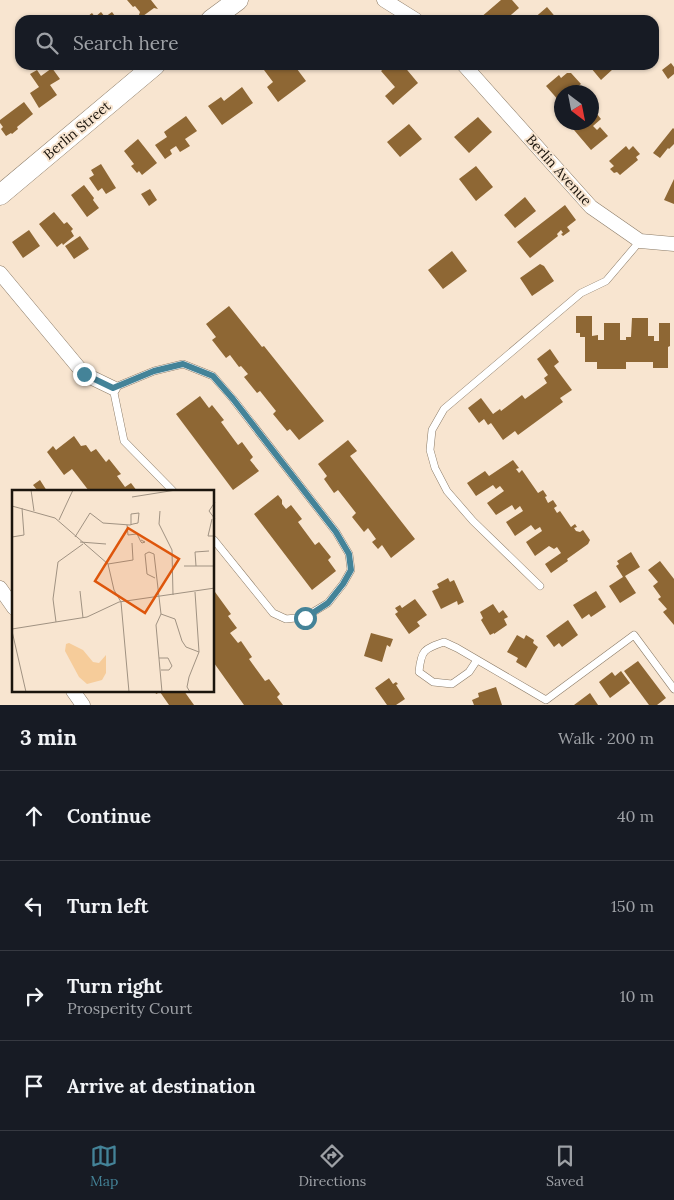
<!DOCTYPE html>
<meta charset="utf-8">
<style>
:root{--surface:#171b24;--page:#20242c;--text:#f1f3f6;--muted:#9ea1a6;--line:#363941;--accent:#448398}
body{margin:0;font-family:Lora,serif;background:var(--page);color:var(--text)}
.compass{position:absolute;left:554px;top:85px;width:45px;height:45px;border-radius:50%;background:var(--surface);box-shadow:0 1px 4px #0004;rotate:148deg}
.stop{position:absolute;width:15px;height:15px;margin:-11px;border:4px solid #448398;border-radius:50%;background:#fff}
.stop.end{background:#448398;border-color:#fff;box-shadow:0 1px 5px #0008}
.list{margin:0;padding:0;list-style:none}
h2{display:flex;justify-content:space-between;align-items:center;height:65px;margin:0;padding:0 20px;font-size:21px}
h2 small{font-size:16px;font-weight:400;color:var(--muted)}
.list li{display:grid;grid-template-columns:32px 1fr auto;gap:15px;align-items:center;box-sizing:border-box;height:90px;padding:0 20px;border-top:1px solid var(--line)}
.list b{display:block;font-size:19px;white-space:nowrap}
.list p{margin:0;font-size:16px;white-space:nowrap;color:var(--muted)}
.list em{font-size:16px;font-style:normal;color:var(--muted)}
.icon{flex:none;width:28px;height:28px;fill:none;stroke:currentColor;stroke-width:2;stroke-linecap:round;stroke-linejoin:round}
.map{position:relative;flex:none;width:674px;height:705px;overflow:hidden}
.search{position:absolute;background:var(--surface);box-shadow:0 1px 4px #0004;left:15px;right:15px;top:15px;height:55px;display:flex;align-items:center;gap:12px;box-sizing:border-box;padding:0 18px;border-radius:15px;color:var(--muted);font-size:19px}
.sheet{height:425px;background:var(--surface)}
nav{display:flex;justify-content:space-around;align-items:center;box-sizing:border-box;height:70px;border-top:1px solid var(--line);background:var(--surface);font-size:14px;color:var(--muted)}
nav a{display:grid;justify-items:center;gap:2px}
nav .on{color:var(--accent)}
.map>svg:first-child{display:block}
.building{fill:#8e6734}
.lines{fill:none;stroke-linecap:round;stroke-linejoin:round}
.lane-casing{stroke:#8b7b67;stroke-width:8}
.street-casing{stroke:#8b7b67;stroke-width:15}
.secondary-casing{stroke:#8b7b67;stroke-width:21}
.lane{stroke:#fff;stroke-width:7}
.street{stroke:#fff;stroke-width:14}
.secondary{stroke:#fff;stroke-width:20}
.route{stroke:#448398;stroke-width:6}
.labels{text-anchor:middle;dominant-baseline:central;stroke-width:4;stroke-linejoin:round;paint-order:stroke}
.street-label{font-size:14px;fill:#1b150d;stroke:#f8e5d0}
.inset-road{fill:none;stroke:#a09282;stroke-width:1}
.view{fill:#de560c;fill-opacity:0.15;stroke:#de560c;stroke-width:2.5}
.inset-edge{fill:none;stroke:#1b150d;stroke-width:2.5}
</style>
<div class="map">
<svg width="674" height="705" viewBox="0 0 674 705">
<rect width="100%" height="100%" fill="#f8e5d0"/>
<path class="building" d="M 127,0 L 151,0 L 158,9 L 154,8 L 143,16 L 145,19 L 142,19 L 139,15 L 140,12 L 135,6 L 133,7 Z
M 501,0 L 512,0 L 519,8 L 505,20 L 499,20 L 495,15 L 489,20 L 480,20 L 480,18 Z
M 547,7 L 558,20 L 532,20 Z
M 101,12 L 105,17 L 112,12 L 118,20 L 83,20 L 92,13 L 95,17 Z
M 671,63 L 674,67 L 674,74 L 668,79 L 662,70 Z
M 271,65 L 285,65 L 285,66 L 288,65 L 290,67 L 294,65 L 306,81 L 278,102 L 267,87 L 273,82 L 264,70 Z
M 388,65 L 403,65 L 418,83 L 393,105 L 385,96 L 395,87 L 381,71 Z
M 595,65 L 610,65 L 613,69 L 601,80 L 591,68 Z
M 52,68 L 60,79 L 50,85 L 57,95 L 39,108 L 30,93 L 39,87 L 30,74 L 37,70 L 41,76 Z
M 567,73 L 571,73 L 581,84 L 571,92 L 562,92 L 562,100 L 560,102 L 546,86 L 559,75 L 561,78 Z
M 242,87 L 253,103 L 222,125 L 208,106 L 221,97 L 224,101 Z
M 24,102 L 33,114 L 17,127 L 18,129 L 12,134 L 11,133 L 6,136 L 1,129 L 3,127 L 0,123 L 0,120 Z
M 597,114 L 601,119 L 593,126 L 597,130 L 600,127 L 608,136 L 591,150 L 574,130 L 582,122 L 592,122 L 592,118 Z
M 186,116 L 197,131 L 185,139 L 190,146 L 180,152 L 176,146 L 170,150 L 172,154 L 165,159 L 155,145 L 167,137 L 164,132 Z
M 478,117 L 492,132 L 469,153 L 454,137 Z
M 409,124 L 422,139 L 400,157 L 387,142 Z
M 673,128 L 674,129 L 674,144 L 669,149 L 668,148 L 660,158 L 653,153 Z
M 138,139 L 157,163 L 142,175 L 139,171 L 137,173 L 131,166 L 134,164 L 124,151 Z
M 626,146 L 629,150 L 633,146 L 640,154 L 636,157 L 638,160 L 620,175 L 617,172 L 614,173 L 610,169 L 614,166 L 609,161 Z
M 101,164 L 116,188 L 106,194 L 102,188 L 98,191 L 89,178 L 94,175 L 91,170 Z
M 476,166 L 493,187 L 476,201 L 459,179 Z
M 674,179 L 674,204 L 664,200 Z
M 84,185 L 94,198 L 93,200 L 99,208 L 87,217 L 71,195 Z
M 150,189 L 157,200 L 149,206 L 141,194 Z
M 525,197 L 536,211 L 515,228 L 504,215 Z
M 565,205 L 576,220 L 567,227 L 570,231 L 563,236 L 561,234 L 563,233 L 561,230 L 557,234 L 558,236 L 530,258 L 517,242 Z
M 54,212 L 64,224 L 67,222 L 73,229 L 71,231 L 74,236 L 63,245 L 62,243 L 57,247 L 39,224 Z
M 29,230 L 40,246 L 23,258 L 12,242 Z
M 80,236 L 89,249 L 74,259 L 65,246 Z
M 452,251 L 467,271 L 443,289 L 428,270 Z
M 540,264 L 544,266 L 554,281 L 532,296 L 520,278 Z
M 229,306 L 262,347 L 264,346 L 324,421 L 299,440 L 290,429 L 287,431 L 273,414 L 276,411 L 260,391 L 257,393 L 244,377 L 248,374 L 241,366 L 239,367 L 230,355 L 226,358 L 212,340 L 216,337 L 206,324 Z
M 576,316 L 592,316 L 592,336 L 598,335 L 598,340 L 604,340 L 604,323 L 620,323 L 620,340 L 626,340 L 626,337 L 631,337 L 632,318 L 648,318 L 648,336 L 654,336 L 654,341 L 659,341 L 659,323 L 670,323 L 670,346 L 668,347 L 668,368 L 653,368 L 653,362 L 626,362 L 626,369 L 597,369 L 597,362 L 585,362 L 585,337 L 580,337 L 580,333 L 576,333 Z
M 550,349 L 559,362 L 554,366 L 572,390 L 560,398 L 563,402 L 518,435 L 515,431 L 503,440 L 491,423 L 488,425 L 484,419 L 479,423 L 468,408 L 481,398 L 493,414 L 500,409 L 501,411 L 522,395 L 525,399 L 547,383 L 544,378 L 548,375 L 537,359 Z
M 200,396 L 209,408 L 212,405 L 224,420 L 221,422 L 238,445 L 242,442 L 253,457 L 250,460 L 259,471 L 233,490 L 176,414 Z
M 74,436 L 81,446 L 86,445 L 91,452 L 96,449 L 106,462 L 109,459 L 121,474 L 117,476 L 125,487 L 131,483 L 137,491 L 89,491 L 72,469 L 64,475 L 47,452 L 53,446 L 56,450 Z
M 348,440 L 357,451 L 350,456 L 415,539 L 391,558 L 382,545 L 378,549 L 372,542 L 376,539 L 368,528 L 364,532 L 352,517 L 356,513 L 338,490 L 334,493 L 324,479 L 327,476 L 318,464 Z
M 513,460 L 519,468 L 516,469 L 519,473 L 522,470 L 538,493 L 543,490 L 547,496 L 545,497 L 548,503 L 553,500 L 557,506 L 554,508 L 557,513 L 560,511 L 571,527 L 575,524 L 577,527 L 574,528 L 576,531 L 580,532 L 583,530 L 590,540 L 588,544 L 567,559 L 568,561 L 551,573 L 545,564 L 561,553 L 557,547 L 554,549 L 549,546 L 535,556 L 526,542 L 542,531 L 540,527 L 535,530 L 531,525 L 515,536 L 506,522 L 523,511 L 520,506 L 515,510 L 512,505 L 496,515 L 487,503 L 504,491 L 500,486 L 496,489 L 493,485 L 476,496 L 467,483 L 485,471 L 489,476 Z
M 40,480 L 47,491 L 38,491 L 33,485 Z
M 278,495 L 282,500 L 282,504 L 286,509 L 291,505 L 302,519 L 298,522 L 315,545 L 319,542 L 331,557 L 328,560 L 336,571 L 312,590 L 254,514 Z
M 631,552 L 640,567 L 625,576 L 636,593 L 620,603 L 609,586 L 623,577 L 616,566 L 619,564 L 617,561 Z
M 660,561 L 674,579 L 674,625 L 663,612 L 667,609 L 658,599 L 661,597 L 653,586 L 658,582 L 648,570 Z
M 448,578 L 450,582 L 454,580 L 464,602 L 458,605 L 457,601 L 441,609 L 432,591 L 439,588 L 437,584 Z
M 596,591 L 606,607 L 591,617 L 589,614 L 582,619 L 573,605 Z
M 214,592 L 215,592 L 231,614 L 228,616 L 237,628 L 230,633 L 238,643 L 241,641 L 252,657 L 249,659 L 265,681 L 269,679 L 280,694 L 277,697 L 283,705 L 244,705 L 214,663 Z
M 415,599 L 427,615 L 417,622 L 420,626 L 409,634 L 395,614 L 398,612 L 395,608 L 400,605 L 402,608 Z
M 493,604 L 499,613 L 503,610 L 508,617 L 504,619 L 507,625 L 494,634 L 494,633 L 490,635 L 481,620 L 483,618 L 480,612 Z
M 568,620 L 578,635 L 562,647 L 559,643 L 554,647 L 546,636 Z
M 371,633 L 393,639 L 390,647 L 387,645 L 382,662 L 364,656 Z
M 517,635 L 524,639 L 526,635 L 534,640 L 533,643 L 538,647 L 526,668 L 516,662 L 518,658 L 507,652 Z
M 638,661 L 666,698 L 657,705 L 649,705 L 624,671 Z
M 621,671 L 630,683 L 610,698 L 599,682 L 612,672 L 615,676 Z
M 389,678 L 393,684 L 396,682 L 398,684 L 396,685 L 405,699 L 396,705 L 387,705 L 375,688 Z
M 496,687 L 502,705 L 474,705 L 472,700 L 479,697 L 478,693 Z
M 155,691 L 184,691 L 194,705 L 169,705 L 160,692 L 156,694 Z
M 590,693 L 598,705 L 574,705 Z"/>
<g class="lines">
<g class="lane-casing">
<path id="lane" d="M 173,491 L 124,441 L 113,388 L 154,371 L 183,364 L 213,376 L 233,399 L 336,532 L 349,554 L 351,570 L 343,584 L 328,603 L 305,617 L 286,619 L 273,613 L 214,540
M 540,586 L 473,521 L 447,491 L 435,468 L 430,450 L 432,430 L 444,409 L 581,293 L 606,281 L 640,241
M 477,660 L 469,672 L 452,684 L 433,682 L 419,672 C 421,650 424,649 444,642 L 457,648 L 546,700 L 634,635 L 674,689"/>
</g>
<g class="street-casing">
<path id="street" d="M 384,0 L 416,20
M 464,65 L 591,207 L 640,241 L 674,244
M 0,273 L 84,374 L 113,388
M 0,588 L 14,608
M 73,691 L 83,705"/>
</g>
<g class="secondary-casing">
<path id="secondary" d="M 211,20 L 238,0
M 0,195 L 155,65"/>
</g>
<use href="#lane" class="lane"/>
<use href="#street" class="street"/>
<use href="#secondary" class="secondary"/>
</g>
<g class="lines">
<path class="route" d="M 84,374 L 113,388 L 154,371 L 183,364 L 213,376 L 233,399 L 336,532 L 349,554 L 351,570 L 343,584 L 328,603 L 305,618"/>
</g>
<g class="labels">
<g class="street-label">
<text transform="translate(77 130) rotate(-40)">Berlin Street</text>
<text transform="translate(559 170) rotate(48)">Berlin Avenue</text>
</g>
</g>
<g transform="translate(12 490)">
<rect width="202" height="202" fill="#f8e5d0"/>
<path d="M 57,153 L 71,160 L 81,172 L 87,173 L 94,165 L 94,183 L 90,190 L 75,194 L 67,187 L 53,161 L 54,154 Z" fill="#f6cc9a"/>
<path class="inset-road" d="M 19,0 L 22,21M 120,7 L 164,0M 203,12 L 197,21 L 203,29M 0,16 L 43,28 L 96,74 L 102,100 L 109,112 L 117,202M 148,21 L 147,34 L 160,60 L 161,105M 200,29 L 196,46 L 203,46M 47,30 L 61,0M 115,35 L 116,45 L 125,44 L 129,52 L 130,53 L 133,52 L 129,50M 0,47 L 12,45 L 10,18M 63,47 L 78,23 L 91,33 L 118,35 L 121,34 L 126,33 L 127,23 L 119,24 L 119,35M 68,52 L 94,54M 96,74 L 121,70 L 120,53M 172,76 L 203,76M 184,76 L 183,62 L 197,61M 143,88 L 135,84 L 133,64 L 137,62 L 142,64 L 149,124 L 144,135 L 150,202M 68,101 L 71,128M 149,124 L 163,129 L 170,151 L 174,157 L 187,162M 44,132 L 41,109 L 46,72 L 71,54M 0,139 L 75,127 L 107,112 L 203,98M 0,141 L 14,202M 147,168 L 156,168 L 160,176 L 157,180 L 149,180M 178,202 L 175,197 L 177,187 L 187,162 L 183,102"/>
<path class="view" d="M 116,38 L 167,69 L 133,123 L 83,91 Z"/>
<rect width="202" height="202" class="inset-edge"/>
</g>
</svg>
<svg class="compass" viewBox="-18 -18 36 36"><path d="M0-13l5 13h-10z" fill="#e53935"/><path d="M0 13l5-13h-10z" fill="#9ea1a6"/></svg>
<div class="stop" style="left:305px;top:618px"></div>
<div class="stop end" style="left:84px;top:374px"></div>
<div class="search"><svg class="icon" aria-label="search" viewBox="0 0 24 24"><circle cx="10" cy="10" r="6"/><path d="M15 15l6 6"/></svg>Search here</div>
</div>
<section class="sheet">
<h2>3 min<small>Walk · 200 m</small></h2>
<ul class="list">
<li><svg class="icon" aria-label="ahead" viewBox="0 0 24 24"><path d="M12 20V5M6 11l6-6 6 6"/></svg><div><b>Continue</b></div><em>40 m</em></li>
<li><svg class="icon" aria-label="left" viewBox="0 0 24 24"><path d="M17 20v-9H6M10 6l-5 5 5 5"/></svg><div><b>Turn left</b></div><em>150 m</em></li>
<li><svg class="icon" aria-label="right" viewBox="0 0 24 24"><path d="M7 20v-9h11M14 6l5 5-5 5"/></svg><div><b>Turn right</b><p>Prosperity Court</p></div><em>10 m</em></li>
<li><svg class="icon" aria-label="arrive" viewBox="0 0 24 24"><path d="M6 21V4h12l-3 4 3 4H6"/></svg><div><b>Arrive at destination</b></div></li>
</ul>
</section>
<nav>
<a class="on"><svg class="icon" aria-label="map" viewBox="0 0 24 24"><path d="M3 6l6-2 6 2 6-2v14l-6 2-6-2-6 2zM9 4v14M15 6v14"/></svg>Map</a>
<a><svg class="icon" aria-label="directions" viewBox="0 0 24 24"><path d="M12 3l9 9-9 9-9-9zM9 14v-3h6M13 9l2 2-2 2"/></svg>Directions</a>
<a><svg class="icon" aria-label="saved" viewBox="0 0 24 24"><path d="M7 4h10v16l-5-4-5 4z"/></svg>Saved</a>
</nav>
